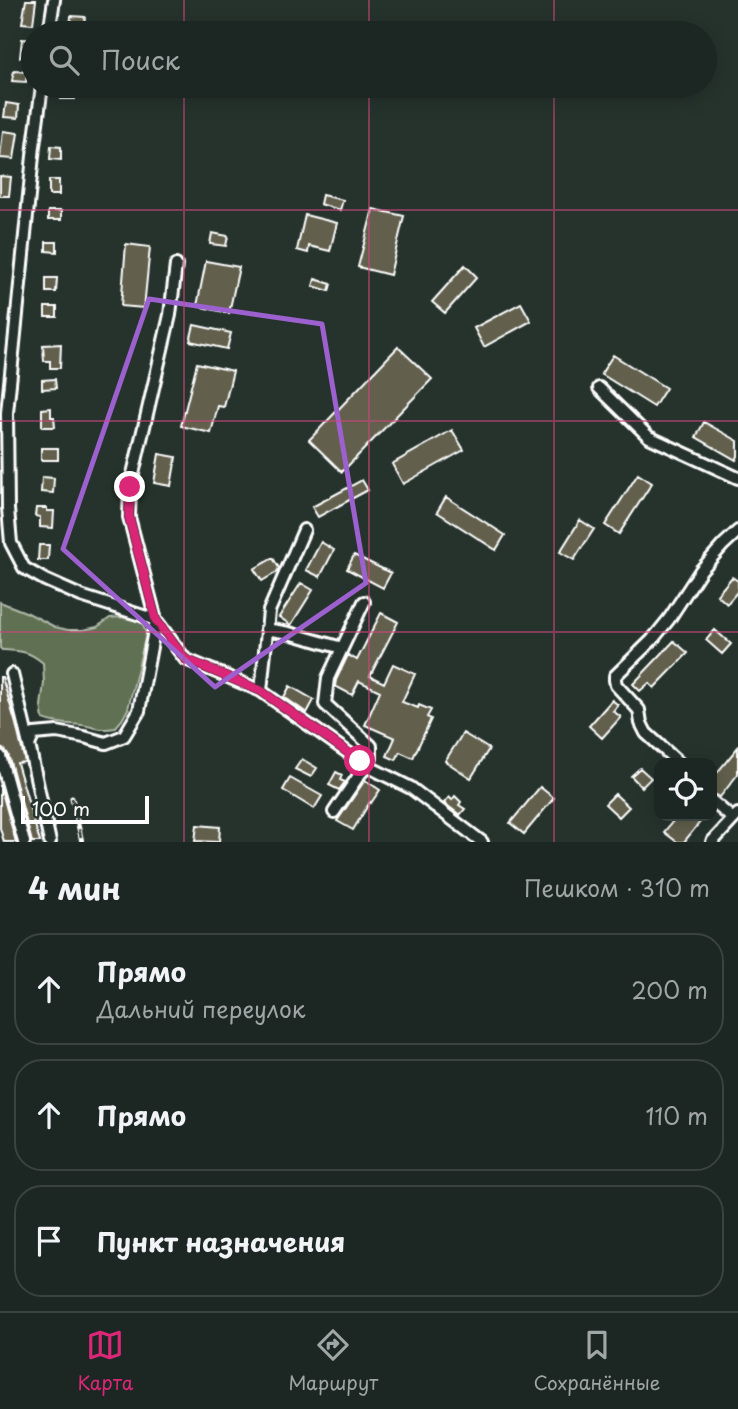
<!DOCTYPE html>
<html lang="ru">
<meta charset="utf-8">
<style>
:root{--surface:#1c2622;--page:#252e2a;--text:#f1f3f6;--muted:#a0a5a5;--line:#3a4340;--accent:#db2777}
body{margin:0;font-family:"Playpen Sans",sans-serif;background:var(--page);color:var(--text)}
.controls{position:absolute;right:21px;bottom:21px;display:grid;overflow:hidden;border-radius:14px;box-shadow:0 4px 18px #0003}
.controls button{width:63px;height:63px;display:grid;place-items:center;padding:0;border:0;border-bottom:2px solid var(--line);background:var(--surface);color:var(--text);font:35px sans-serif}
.scale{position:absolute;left:21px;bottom:18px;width:128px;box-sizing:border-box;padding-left:7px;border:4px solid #fff;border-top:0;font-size:19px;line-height:24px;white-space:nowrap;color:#fff;-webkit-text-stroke:5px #26332d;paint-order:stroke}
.stop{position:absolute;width:21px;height:21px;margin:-16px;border:5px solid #db2777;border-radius:50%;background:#fff}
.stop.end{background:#db2777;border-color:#fff;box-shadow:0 2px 7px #0008}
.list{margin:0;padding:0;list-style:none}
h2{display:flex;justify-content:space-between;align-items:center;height:91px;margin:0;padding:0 28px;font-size:30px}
h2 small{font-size:23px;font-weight:400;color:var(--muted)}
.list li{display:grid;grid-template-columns:46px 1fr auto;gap:21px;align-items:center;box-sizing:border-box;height:112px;margin:0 14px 14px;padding:0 14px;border:2px solid var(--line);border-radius:28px}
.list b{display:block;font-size:26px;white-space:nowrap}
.list p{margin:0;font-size:23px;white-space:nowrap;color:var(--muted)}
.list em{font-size:23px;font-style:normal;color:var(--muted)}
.icon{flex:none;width:38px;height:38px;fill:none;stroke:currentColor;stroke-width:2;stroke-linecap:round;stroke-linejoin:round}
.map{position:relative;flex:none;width:738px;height:842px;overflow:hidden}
.search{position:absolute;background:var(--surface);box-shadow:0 4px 18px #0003;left:21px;right:21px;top:21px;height:77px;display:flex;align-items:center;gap:18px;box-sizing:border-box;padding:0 24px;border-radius:38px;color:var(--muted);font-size:26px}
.sheet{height:469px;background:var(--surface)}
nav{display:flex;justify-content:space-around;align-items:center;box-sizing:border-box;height:98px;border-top:2px solid var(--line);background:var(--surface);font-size:19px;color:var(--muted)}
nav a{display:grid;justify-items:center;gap:4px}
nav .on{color:var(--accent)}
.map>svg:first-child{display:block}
.green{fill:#617152;stroke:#b0b8a8;stroke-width:2}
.building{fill:#62614d;stroke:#fff;stroke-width:2}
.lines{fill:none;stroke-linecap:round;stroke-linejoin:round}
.minor-casing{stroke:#fff;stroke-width:16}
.minor{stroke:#26332d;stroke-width:10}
.rail-casing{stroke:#fff;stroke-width:5}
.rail{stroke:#26332d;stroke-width:2.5;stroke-dasharray:8;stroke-linecap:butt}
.route{stroke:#db2777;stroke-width:9}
.marked{fill:none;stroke:#9c61cf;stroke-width:5;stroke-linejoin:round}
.grid{fill:none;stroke:#ce467c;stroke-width:2;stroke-opacity:0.55}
</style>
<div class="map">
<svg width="738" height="842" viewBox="0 0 738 842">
<rect width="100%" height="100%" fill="#26332d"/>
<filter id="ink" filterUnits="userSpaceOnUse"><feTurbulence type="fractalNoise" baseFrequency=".0143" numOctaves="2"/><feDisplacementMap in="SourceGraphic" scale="14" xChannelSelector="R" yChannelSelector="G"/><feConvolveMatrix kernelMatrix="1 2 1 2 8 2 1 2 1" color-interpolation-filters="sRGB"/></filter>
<g filter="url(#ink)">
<path class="green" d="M 0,602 L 28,613 L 55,627 L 68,630 L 83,630 L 97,627 L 110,618 L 120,617 L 139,621 L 143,625 L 146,634 L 128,709 L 122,720 L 115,728 C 99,731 96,727 82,725 C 68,724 55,724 43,719 L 41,706 L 44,683 L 43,663 C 29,651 21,651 2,650 L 0,648 Z"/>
<path class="building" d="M 26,0 L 36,0 L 33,24 L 22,23 Z
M 71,16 L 85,17 L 83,32 L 70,30 Z
M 22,39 L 32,40 L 30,58 L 20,57 Z
M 14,71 L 27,72 L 26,82 L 12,81 Z
M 61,86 L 75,86 L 75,99 L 61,99 Z
M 6,103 L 19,105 L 18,118 L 4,117 Z
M 3,131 L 18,133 L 14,159 L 0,158 Z
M 51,146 L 61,147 L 61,160 L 50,159 Z
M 0,176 L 11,177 L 9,196 L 0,196 Z
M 49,180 L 59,180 L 59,195 L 49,195 Z
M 322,195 L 343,200 L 340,210 L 320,204 Z
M 373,209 L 404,216 L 390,275 L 358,267 Z
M 48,211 L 61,211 L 61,220 L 48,220 Z
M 305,215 L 337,223 L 330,251 L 309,246 L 308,253 L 297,250 Z
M 212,233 L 228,236 L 226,246 L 210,244 Z
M 46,242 L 57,242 L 57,252 L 46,251 Z
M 126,244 L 150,247 L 144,308 L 121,306 Z
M 206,261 L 239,267 L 229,313 L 197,306 Z
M 465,265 L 477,277 L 445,313 L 432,302 Z
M 46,278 L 57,278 L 56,292 L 46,292 Z
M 315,279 L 331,284 L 329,291 L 313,286 Z
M 521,303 L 531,321 L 484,347 L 474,328 Z
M 45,307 L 57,307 L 57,317 L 45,317 Z
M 194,325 L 231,333 L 227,349 L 190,341 Z
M 61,344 L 60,368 L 50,368 L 50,361 L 44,361 L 43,345 Z
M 398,347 L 432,379 L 342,472 L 309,440 Z
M 613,355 L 666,388 L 654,407 L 601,374 Z
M 197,363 L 233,371 L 224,407 L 218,406 L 211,433 L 181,426 Z
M 55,379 L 56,388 L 42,389 L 42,380 Z
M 51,408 L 51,417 L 54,417 L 55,427 L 42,427 L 42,409 Z
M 704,422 L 738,441 L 738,456 L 736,460 L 696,437 Z
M 452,430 L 464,450 L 403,484 L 392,464 Z
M 41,448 L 58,448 L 58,460 L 41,460 Z
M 159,454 L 176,457 L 171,486 L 154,483 Z
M 638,474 L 652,483 L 619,534 L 605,525 Z
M 42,477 L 54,478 L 53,493 L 41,492 Z
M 362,480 L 368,490 L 318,517 L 312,507 Z
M 446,497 L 505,535 L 496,550 L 437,512 Z
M 36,508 L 47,508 L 47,511 L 54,511 L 53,528 L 40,527 L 40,517 L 35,516 Z
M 580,520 L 594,529 L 574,560 L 560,552 Z
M 321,542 L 334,550 L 320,577 L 306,570 Z
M 39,545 L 49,545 L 48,560 L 38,560 Z
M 354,555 L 391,573 L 383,588 L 347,569 Z
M 273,558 L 279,568 L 277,572 L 262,581 L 254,569 Z
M 732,577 L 738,581 L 738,591 L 727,604 L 717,595 Z
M 301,583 L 313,590 L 291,625 L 279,617 Z
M 381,613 L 398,622 L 370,676 L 384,683 L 393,664 L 415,674 L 402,702 L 418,708 L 419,705 L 431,710 L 427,717 L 431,719 L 413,758 L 400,752 L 396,760 L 387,756 L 395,738 L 365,725 L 380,691 L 359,681 L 352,695 L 335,686 L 336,680 L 348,655 L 357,660 Z
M 715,630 L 731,644 L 722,654 L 706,640 Z
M 674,641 L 688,653 L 654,688 L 649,683 L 640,691 L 633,684 Z
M 0,677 L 2,677 L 16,724 L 25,762 L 17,763 L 40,842 L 32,842 L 8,754 L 5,750 L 0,748 Z
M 290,686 L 314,700 L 307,713 L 284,697 Z
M 612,700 L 618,705 L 613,711 L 621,717 L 602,738 L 589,726 Z
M 463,733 L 489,749 L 471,778 L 445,761 Z
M 738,747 L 738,774 L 720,797 L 712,793 L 712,779 Z
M 302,759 L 317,768 L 311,777 L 295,769 Z
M 640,768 L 651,778 L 642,787 L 631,776 Z
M 336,772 L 342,775 L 340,780 L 345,782 L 339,790 L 329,785 Z
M 290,778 L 322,796 L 314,809 L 283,790 Z
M 365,780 L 380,790 L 371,803 L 370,802 L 353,830 L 337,821 Z
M 0,785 L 16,842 L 4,842 L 0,828 Z
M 540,787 L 554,798 L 524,834 L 510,823 Z
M 615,794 L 629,807 L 619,817 L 605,804 Z
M 455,796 L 461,802 L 459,805 L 465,809 L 460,815 L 444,803 L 449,797 L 452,800 Z
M 677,816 L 705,816 L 684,842 L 677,842 L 664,832 Z
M 197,825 L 220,827 L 219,842 L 195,841 Z"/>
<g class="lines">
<g class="minor-casing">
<path id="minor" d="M 49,33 L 54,0
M 42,86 L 34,146 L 7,413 L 8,509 L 11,543 L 24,568 L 45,580 L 81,596 L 156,620
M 599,388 L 649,437 L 738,478
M 156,620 L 185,659 L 261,691 L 367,766 L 411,788 L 482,842
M 266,629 L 289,633 L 342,648
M 12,674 L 29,745
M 261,691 L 269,611 L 304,530
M 0,756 L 24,842
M 679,763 L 646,733 L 641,723 L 639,710 L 616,685 L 615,680 L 615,676 L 652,640 L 669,619 L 701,570 L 723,545 L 738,531
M 712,801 L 733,819
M 334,812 L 360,774 L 367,766 L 371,758 L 371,746 L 325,704 L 328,678 L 364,602
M 50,842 L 29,745 L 34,734 L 57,732 L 84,737 L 106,743 L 124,736 L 139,711 L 156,620 L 129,517 L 130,487 L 170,315 L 176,265
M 712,842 L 738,814"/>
</g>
<use href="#minor" class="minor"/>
<g class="rail-casing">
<path id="rail" d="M 72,798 L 82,842"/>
</g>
<use href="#rail" class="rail"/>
</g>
</g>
<g class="lines" filter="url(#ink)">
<path class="route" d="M 130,487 L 129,517 L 156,620 L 185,659 L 261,691 L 360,761"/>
</g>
<path class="marked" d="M 149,299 L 322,324 L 366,583 L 215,687 L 63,549 Z"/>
<path class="grid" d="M 184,0 L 184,33M 369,0 L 369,33M 554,0 L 554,33M 184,86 L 184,842M 369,86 L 369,842M 554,86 L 554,842M 0,210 L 738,210M 0,421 L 738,421M 0,632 L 738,632"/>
</svg>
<div class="controls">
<button><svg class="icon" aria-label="locate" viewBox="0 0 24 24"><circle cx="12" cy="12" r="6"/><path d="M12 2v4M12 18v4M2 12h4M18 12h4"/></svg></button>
</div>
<div class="scale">100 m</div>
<div class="stop" style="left:360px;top:761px"></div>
<div class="stop end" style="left:130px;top:487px"></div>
<div class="search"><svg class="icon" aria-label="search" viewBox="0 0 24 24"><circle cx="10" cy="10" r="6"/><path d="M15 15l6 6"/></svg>Поиск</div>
</div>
<section class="sheet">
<h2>4 мин<small>Пешком · 310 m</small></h2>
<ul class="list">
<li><svg class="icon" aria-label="ahead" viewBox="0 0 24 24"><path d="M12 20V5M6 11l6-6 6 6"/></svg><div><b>Прямо</b><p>Дальний переулок</p></div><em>200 m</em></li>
<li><svg class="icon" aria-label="ahead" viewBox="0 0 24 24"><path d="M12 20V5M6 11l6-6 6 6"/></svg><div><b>Прямо</b></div><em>110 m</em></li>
<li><svg class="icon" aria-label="arrive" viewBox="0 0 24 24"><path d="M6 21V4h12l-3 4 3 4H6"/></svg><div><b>Пункт назначения</b></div></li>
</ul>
</section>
<nav>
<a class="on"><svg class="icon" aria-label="map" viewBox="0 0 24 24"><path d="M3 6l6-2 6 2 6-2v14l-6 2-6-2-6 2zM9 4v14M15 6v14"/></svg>Карта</a>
<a><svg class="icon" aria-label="directions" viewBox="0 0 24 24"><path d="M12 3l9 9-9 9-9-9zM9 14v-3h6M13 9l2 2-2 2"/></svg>Маршрут</a>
<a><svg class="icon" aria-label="saved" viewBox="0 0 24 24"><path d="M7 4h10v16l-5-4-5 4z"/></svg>Сохранённые</a>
</nav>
